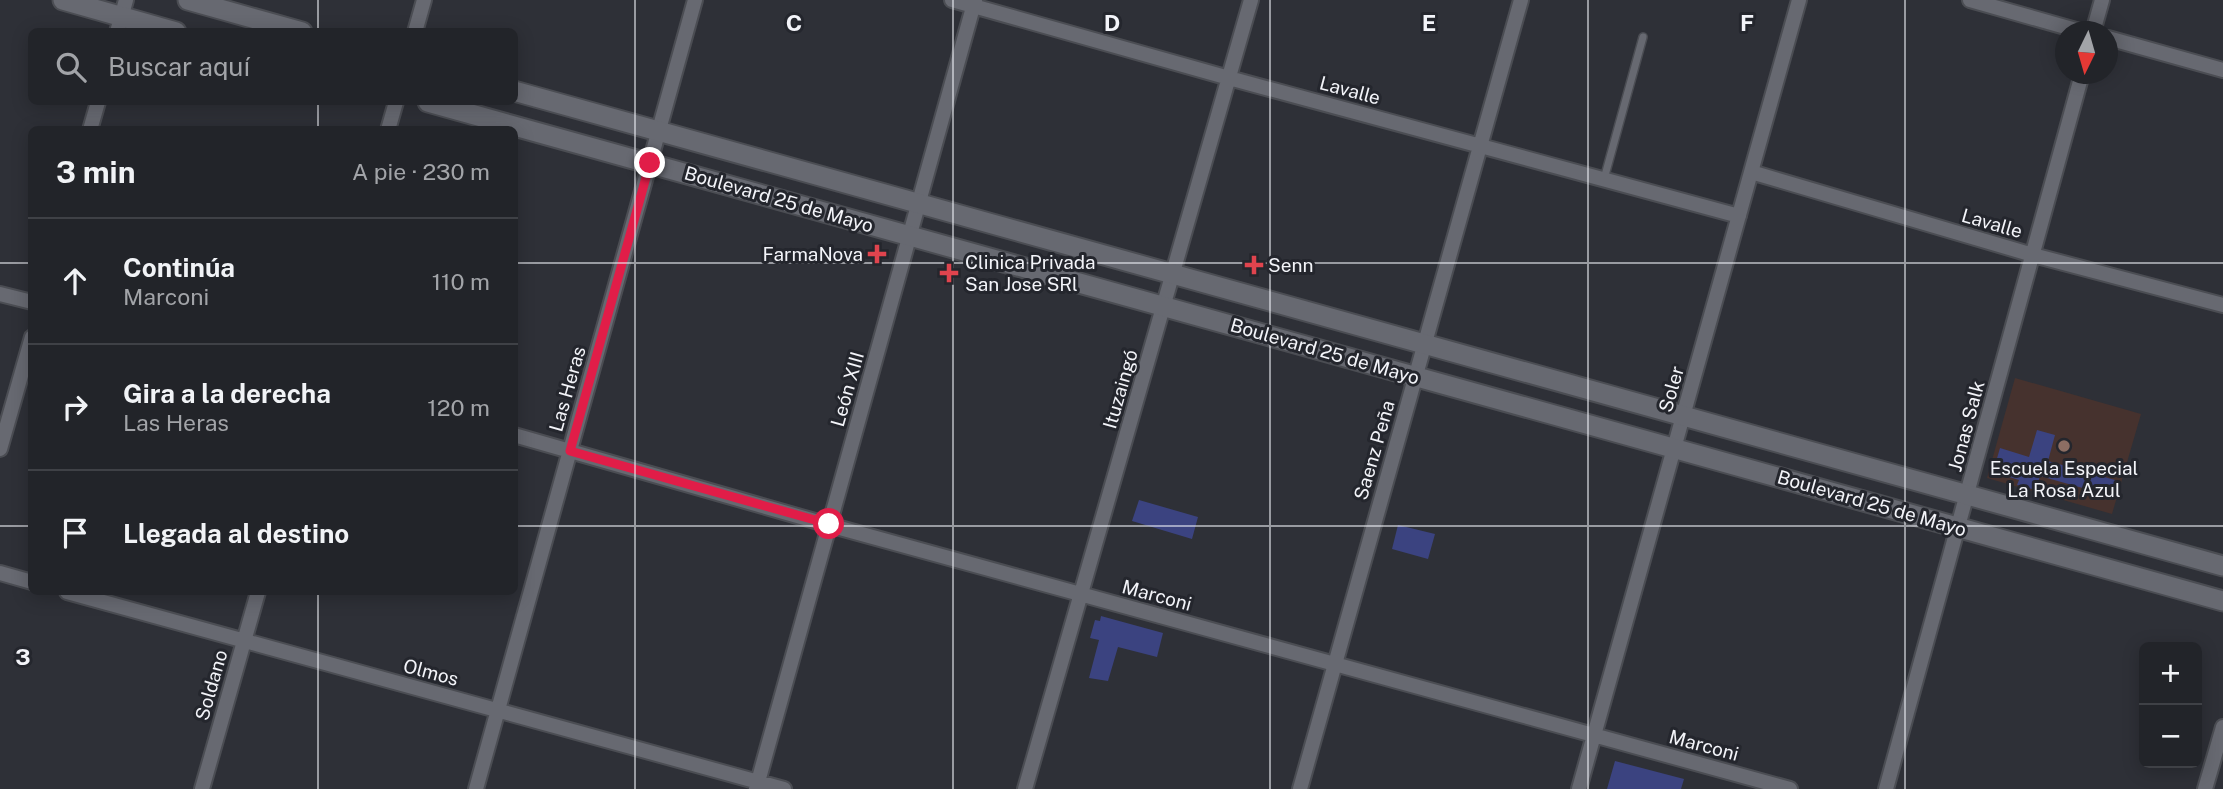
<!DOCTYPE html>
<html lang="es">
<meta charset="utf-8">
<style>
:root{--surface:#222429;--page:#2e3035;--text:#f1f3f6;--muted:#a2a4a8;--line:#3f4146}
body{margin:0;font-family:"Public Sans",sans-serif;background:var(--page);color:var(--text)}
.controls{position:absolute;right:21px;bottom:21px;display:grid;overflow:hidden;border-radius:10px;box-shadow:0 4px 18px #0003}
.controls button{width:63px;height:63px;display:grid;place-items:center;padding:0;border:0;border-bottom:2px solid var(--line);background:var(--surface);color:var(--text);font:35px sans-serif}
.compass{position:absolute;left:2055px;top:21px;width:63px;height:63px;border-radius:50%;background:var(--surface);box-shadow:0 4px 18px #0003;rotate:185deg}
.stop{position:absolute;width:21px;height:21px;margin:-16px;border:5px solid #e11d48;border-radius:50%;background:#fff}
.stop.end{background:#e11d48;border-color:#fff;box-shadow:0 2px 7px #0008}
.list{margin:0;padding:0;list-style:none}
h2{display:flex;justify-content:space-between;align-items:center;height:91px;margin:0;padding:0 28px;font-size:30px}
h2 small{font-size:23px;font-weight:400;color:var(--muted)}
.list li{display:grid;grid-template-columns:46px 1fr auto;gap:21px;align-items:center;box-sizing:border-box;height:126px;padding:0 28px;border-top:2px solid var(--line)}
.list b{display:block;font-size:26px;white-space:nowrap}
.list p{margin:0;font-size:23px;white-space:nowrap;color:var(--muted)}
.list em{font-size:23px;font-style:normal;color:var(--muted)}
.icon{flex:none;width:38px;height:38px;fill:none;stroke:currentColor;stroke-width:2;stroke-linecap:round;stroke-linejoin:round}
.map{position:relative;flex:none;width:2223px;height:789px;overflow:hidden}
.search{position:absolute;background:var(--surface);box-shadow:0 4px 18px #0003;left:28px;top:28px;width:490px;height:77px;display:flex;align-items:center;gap:18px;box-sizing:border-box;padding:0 24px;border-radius:10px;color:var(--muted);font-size:26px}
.panel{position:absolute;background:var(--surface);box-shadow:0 4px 18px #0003;left:28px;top:126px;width:490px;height:469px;border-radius:10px}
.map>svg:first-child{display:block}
.education{fill:#46322e}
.building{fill:#3b4380}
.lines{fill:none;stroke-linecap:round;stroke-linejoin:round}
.lane-casing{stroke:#4b4d53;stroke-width:10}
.street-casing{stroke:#4b4d53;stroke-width:18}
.secondary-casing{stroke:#4b4d53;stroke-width:23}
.lane{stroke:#676971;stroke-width:7}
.street{stroke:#676971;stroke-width:14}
.secondary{stroke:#676971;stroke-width:19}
.route{stroke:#e11d48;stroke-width:9}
.grid{fill:none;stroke:#f3f4f9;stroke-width:2;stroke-opacity:0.55}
.health-dot{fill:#e0444e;stroke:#24262d;stroke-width:2.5}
.education-dot{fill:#8d6e63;stroke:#24262d;stroke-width:2.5}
.labels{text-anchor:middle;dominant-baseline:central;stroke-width:6;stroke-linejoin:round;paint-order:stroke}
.street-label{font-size:19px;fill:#f3f4f9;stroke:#24262d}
.poi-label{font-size:19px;fill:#f3f4f9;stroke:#24262d;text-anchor:start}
.grid-label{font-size:23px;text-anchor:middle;font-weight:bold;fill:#f3f4f9;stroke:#24262d;stroke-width:6;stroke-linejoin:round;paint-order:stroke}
</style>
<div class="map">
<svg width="2223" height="789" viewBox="0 0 2223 789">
<rect width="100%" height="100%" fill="#2e3037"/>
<path class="education" d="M 2015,378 L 2141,414 L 2112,514 L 1987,478 Z"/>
<path class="building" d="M 2037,430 L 2055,435 L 2048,461 L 2115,480 L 2111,496 L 2040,476 L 2036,490 L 2017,485 L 2019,480 L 1993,472 L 2000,448 L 2029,457 Z
M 1139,500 L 1198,517 L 1192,539 L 1132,521 Z
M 1398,525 L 1435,534 L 1428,559 L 1392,549 Z
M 1101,616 L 1163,633 L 1157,657 L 1118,647 L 1108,681 L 1089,678 L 1099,640 L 1090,638 L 1095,620 L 1100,621 Z
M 1615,761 L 1684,779 L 1681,789 L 1607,789 Z"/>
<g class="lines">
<g class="lane-casing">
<path id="lane" d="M 1604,179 L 1643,37"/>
</g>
<g class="street-casing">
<path id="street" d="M 952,0 L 1229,78 L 1739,216
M 1970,0 L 2083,32
M 117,32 L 126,0
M 415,32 L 424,0
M 2093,32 L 2102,0
M 2108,38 L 2223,70
M 90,130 L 98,102
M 388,130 L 396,102
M 1751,172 L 2033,255 L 2223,305
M 0,294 L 32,302
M 514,435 L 829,525 L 1790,789
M 0,449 L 32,337
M 0,573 L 32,582
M 67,592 L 784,789
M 202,789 L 258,592
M 476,789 L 695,0
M 756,789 L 975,0
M 1025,789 L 1251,0
M 1300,789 L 1521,0
M 1579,789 L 1799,0
M 1886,789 L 2082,74
M 2205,789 L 2223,727"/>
</g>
<g class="secondary-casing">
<path id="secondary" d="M 63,0 L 176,32
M 188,0 L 302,32
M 514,91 L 2223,566
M 428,102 L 2223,601"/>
</g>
<use href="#lane" class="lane"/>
<use href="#street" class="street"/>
<use href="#secondary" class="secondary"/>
</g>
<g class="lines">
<path class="route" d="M 650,163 L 570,451 L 829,524"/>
</g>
<path class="grid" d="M 318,0 L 318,32M 635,0 L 635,789M 953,0 L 953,789M 1270,0 L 1270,789M 1588,0 L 1588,789M 1905,0 L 1905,789M 318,102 L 318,130M 0,263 L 32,263M 514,263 L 2223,263M 0,526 L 32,526M 514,526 L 2223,526M 318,592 L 318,789"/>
<g class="health-dot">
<path d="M873.5 243.5h7v7h7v7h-7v7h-7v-7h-7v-7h7z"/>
<path d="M1250.5 254.5h7v7h7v7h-7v7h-7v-7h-7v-7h7z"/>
<path d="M945.5 262.5h7v7h7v7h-7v7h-7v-7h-7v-7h7z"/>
</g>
<circle class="education-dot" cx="2064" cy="446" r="7"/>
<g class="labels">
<g class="street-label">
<text transform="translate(1350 90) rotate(15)">Lavalle</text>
<text transform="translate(779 199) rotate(16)">Boulevard 25 de Mayo</text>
<text transform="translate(1992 223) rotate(16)">Lavalle</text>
<text transform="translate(1325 351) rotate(16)">Boulevard 25 de Mayo</text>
<text transform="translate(567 389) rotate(-74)">Las Heras</text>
<text transform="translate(847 389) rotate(-74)">León XIII</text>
<text transform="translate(1120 389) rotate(-74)">Ituzaingó</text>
<text transform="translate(1671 389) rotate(-74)">Soler</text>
<text transform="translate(1966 426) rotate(-75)">Jonas Salk</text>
<text transform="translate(1374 450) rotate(-74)">Saenz Peña</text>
<text transform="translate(1872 503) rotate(16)">Boulevard 25 de Mayo</text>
<text transform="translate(1157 595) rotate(15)">Marconi</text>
<text transform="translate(431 672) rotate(15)">Olmos</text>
<text transform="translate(211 685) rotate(-74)">Soldano</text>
<text transform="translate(1704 745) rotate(15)">Marconi</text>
</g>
<g class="poi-label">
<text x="863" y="254" text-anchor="end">FarmaNova</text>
<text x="965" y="262">Clinica Privada<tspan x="965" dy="22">San Jose SRl</tspan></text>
<text x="1268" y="265">Senn</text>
<text x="2064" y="468" text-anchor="middle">Escuela Especial<tspan x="2064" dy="22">La Rosa Azul</tspan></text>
</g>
</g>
<g class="grid-label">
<text x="794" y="31">C</text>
<text x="1112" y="31">D</text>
<text x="1429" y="31">E</text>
<text x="1747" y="31">F</text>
<text x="23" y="665">3</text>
</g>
</svg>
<div class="controls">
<button>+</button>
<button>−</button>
</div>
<svg class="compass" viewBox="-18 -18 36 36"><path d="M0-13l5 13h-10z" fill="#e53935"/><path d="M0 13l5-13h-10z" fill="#a2a4a8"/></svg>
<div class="stop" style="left:829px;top:524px"></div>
<div class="stop end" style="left:650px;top:163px"></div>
<div class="search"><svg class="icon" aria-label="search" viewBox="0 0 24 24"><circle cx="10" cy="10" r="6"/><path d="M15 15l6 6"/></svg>Buscar aquí</div>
<section class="panel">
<h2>3 min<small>A pie · 230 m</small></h2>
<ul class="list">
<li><svg class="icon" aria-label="ahead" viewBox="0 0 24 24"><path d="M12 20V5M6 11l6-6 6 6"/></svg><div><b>Continúa</b><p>Marconi</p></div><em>110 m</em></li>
<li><svg class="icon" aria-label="right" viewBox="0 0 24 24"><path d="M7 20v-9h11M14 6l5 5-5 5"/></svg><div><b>Gira a la derecha</b><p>Las Heras</p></div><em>120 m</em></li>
<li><svg class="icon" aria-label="arrive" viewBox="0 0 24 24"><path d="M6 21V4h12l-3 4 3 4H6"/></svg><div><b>Llegada al destino</b></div></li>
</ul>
</section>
</div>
